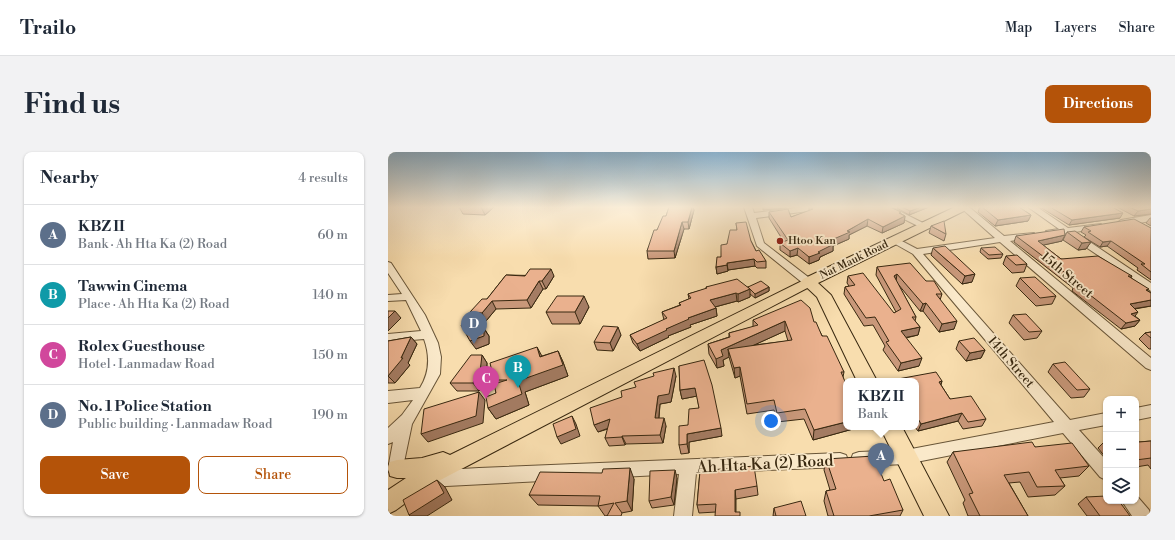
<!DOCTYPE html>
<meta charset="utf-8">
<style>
:root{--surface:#fff;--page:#f2f2f3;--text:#1f2937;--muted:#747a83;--line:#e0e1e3;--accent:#b45309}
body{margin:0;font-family:"Libre Bodoni",serif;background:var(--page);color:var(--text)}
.controls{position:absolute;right:12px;bottom:12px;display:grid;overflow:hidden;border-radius:8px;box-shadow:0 1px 3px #0004}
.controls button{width:36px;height:36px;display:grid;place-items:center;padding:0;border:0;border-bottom:1px solid var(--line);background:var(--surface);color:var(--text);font:20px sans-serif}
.you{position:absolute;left:383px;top:269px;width:14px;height:14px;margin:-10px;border:3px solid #fff;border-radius:50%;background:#1a73e8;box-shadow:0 0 0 6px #1a73e833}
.badge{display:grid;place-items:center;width:26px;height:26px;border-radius:50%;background:var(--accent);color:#fff;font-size:13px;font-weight:700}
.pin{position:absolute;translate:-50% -33px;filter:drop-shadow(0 1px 2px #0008)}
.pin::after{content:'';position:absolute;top:21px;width:14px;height:12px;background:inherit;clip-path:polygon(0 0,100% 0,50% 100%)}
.popup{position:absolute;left:455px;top:226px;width:76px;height:52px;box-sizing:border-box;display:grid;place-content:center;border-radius:8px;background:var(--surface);filter:drop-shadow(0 1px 3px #0005);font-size:13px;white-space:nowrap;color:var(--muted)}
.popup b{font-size:15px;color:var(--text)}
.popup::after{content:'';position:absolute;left:50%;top:100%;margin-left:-8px;border:8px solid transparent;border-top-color:var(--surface)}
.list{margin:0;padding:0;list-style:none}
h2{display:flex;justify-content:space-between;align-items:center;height:52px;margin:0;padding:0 16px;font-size:17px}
h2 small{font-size:13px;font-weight:400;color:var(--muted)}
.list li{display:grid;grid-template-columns:26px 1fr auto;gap:12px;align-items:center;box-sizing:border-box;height:60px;padding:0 16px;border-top:1px solid var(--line)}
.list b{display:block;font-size:15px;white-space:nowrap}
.list p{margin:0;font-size:13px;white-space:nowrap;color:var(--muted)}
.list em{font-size:13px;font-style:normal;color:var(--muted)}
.actions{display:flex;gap:8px;padding:12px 16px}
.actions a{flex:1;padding:9px 0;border:1px solid var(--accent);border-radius:8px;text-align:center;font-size:14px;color:var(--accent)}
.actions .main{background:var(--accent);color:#fff}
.icon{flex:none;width:22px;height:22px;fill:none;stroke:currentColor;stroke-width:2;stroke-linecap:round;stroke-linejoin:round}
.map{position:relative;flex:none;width:763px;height:364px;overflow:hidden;border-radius:8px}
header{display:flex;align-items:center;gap:24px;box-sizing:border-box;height:56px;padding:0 20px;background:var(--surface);border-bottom:1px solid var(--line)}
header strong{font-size:19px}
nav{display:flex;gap:22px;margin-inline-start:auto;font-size:14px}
.intro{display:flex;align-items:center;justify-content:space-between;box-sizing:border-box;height:96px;padding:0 24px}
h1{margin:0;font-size:28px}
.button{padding:10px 18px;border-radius:8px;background:var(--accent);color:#fff;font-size:14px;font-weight:700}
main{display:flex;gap:24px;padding:0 24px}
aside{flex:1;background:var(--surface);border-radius:8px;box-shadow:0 1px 3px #0004}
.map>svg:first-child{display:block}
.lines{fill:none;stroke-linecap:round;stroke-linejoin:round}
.minor-casing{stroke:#685538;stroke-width:2}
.major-casing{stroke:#382810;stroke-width:2}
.highway-casing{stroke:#382810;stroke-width:2}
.minor{fill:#fae9ca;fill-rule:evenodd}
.major{fill:#f8ddae;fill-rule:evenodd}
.highway{fill:#f8ddae;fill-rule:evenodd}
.wall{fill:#c9987a;stroke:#382810;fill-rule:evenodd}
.shaded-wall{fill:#a47c63;stroke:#382810}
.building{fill:#eab18e;stroke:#382810}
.poi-dot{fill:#8f2418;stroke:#fae9ca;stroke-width:1.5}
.labels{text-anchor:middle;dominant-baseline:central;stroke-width:3.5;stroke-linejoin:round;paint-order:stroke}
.far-poi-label{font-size:11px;fill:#382810;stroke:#fae9ca;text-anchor:start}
.far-street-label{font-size:11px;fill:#382810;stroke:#fae9ca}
.street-label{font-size:13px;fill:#382810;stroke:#fae9ca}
.near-street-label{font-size:16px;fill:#382810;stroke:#fae9ca}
</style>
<header>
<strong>Trailo</strong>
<nav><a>Map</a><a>Layers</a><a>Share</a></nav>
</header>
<div class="intro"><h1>Find us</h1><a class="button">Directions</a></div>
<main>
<aside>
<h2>Nearby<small>4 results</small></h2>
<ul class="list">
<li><span class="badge" style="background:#5c6f8a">A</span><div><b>KBZ II</b><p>Bank · Ah Hta Ka (2) Road</p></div><em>60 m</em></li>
<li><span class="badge" style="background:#0f9aa8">B</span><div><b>Tawwin Cinema</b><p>Place · Ah Hta Ka (2) Road</p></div><em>140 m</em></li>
<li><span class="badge" style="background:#d1479c">C</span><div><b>Rolex Guesthouse</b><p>Hotel · Lanmadaw Road</p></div><em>150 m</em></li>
<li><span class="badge" style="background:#5c6f8a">D</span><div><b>No. 1 Police Station</b><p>Public building · Lanmadaw Road</p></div><em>190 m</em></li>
</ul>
<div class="actions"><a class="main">Save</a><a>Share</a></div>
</aside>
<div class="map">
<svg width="763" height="364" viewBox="0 0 763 364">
<rect width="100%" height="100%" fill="#f8ddae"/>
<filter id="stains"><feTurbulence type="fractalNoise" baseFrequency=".005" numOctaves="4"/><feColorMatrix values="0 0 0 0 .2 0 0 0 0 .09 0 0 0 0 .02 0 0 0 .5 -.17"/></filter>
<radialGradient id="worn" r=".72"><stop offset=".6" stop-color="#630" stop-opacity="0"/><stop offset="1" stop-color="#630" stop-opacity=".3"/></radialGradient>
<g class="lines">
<g class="minor-casing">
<path id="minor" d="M 356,55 L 364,55 L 366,61 L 415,55 L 439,55 L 435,57 L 368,66 L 376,91 L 424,128 L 425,130 L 424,132 L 416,132 L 369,94 Z
M 492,55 L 503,55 L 541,74 L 540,76 L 534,76 Z
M 572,55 L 581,55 L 616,84 L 646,81 L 646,85 L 622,89 L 763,206 L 763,218 L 758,216 L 612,90 L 535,102 L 682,268 L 718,261 L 718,273 L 691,278 L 718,308 L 718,328 L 712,325 L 675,281 L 518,312 L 471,314 L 465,312 L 463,307 L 465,302 L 471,300 L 518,298 L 666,270 L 525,102 L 502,89 L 504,87 L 510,87 L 529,97 L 607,86 Z
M 640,55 L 649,55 L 680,76 L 713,72 L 713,76 L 687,80 L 763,131 L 763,139 L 677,81 L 658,83 L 658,79 L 671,77 Z
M 763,63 L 763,69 L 733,74 L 729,71 L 733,68 Z
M 0,110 L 3,111 L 37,163 L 50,191 L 53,205 L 52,222 L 24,272 L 15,315 L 13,320 L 7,322 L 1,320 L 0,317 L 5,290 L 0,292 L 0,276 L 14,263 L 25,248 L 0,251 L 0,239 L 32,236 C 42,220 42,204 36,187 L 0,190 L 0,182 L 33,179 L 18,148 L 0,149 L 0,143 L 14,142 L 0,121 Z
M 763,253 L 763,265 L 748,268 L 748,256 Z
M 452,301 L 458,303 L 460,308 L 458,313 L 452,315 L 308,321 L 304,364 L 286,364 L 291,322 L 39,335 L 33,332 L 31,327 L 33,322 L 39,319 L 91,316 Z
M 748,343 L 761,358 L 763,364 L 744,364 L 734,349 L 748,349 Z"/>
</g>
<g class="major-casing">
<path id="major" d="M 420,126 L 426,130 L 425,133 L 39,335 L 8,358 L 0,362 L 0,338 L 18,326 L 9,326 L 2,324 L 0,315 L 2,310 L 9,308 L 34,306 L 55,300 L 62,303 Z"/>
</g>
<g class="highway-casing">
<path id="highway" d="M 567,55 L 582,55 L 580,57 L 430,131 L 443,143 L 489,229 L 469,229 L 429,145 L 413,130 L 415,127 Z
M 492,275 L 514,275 L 561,364 L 536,364 Z"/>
</g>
<use href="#minor" class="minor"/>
<use href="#major" class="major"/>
<use href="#highway" class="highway"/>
</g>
<path class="wall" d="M 71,55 L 106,55 L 97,63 L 75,62 Z
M 281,55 L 305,55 L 306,58 L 301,77 L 296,77 L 287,106 L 260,107 L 259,99 L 269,78 L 278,64 Z
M 421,55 L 502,55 L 517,64 L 516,71 L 494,81 L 479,74 L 461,83 L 461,87 L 445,94 L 445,99 L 432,105 L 431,108 L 421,112 L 409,103 L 402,105 L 392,98 L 392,91 L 396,90 L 381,66 L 381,60 L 403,65 L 421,59 Z
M 510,55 L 541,55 L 521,63 L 509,56 Z
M 592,55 L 638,55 L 632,56 L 643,63 L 640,69 L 607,74 L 590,60 Z
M 652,55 L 724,55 L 732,66 L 681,73 Z
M 729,55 L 763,55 L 763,62 L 746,64 Z
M 762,66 L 763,66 L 763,74 L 758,71 Z
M 348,71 L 363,89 L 368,99 L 378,109 L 378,116 L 369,116 L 367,114 L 340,118 L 340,119 L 329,122 L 328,115 L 333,105 L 339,92 L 349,78 Z
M 543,74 L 558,82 L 556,89 L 541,81 Z
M 696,75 L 763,76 L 763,128 L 749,118 L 750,116 L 719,94 L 712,95 L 696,85 L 698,83 L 693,80 Z
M 679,80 L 703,90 L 698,97 L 690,98 L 675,88 Z
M 628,84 L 674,89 L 655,93 L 673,107 L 744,124 L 743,126 L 763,141 L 763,154 L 747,157 L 747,164 L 752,168 L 747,174 L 733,177 L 684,139 L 685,136 L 626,90 Z
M 545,96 L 584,130 L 574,132 L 543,103 Z
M 593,96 L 615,102 L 613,106 L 600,107 L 592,100 Z
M 618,104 L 639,112 L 636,120 L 624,121 L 615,112 Z
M 489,115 L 538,129 L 554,142 L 552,148 L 566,177 L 551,180 L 535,159 L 532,159 L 510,132 L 528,165 L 527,169 L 532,175 L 530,183 L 518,186 L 531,214 L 510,219 L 495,198 L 497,194 L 485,173 L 476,174 L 456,142 L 457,135 L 461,134 L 459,131 L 460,124 L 506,161 L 508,160 L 488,123 Z
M 118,123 L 166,124 L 158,137 L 155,137 L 143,156 L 108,157 L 98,169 L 91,168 L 101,184 L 101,192 L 88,197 L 87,168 L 82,160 L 99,147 Z
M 632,126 L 668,144 L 664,152 L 648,154 L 628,134 Z
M 318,135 L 381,135 L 381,139 L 367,146 L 362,142 L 362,145 L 350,150 L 349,149 L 327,155 L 328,156 L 329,164 L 302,173 L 303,175 L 280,184 L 281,185 L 252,199 L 245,191 L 242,183 L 276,168 L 274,160 L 292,153 L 291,151 L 301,147 L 300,142 L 318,137 Z
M 201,155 L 192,172 L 164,172 L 158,160 Z
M 625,163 L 654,179 L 649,186 L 636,188 L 621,171 Z
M 365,168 L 426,170 L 456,220 L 455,225 L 465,277 L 425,288 L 416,267 L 389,270 L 386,258 L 359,262 L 352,224 L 347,226 L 341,205 L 335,208 L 336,214 L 329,216 L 321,202 L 320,192 L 341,185 L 341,181 L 365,175 ZM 397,179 L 400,189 L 366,193 Z
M 763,180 L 763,197 L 761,197 L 751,187 L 757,181 Z
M 233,183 L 225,199 L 209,198 L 206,190 Z
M 23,185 L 29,192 L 20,211 L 22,213 L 7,231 L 0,231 L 0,189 Z
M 571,189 L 597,198 L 593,206 L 578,209 L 568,197 Z
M 170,199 L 175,210 L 180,224 L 137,240 L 141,253 L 108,267 L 100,256 L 108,241 L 108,231 L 106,228 L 154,204 Z
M 94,203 L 99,211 L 98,228 L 91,239 L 69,239 L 62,231 Z
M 665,212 L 702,237 L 696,245 L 683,246 L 660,220 Z
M 291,214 L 334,284 L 301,290 L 301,301 L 293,302 L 291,293 L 300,273 L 311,256 L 309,244 L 294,247 L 292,238 Z
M 288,224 L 283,250 L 272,252 L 271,266 L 278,274 L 275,291 L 238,292 L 237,293 L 221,294 L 217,286 L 220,277 L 210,280 L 234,245 Z
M 510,227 L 554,229 L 553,233 L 562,247 L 598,267 L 594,274 L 575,277 L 570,269 L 530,279 L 527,275 L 528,275 L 528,229 L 509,229 Z
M 748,287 L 751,290 L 763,289 L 763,317 L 760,313 L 748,315 Z
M 718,288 L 718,306 L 710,296 Z
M 647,295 L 701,314 L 691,324 L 672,326 L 677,334 L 667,343 L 640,345 L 632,330 L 621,331 L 640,364 L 580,364 L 575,351 L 577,348 L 559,310 L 565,300 Z
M 438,307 L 496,329 L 515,358 L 512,364 L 440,364 L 436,349 L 438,339 L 442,338 L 436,318 Z
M 312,319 L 369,334 L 370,343 L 348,347 L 328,360 L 311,361 L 309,353 Z
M 289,326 L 286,353 L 264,356 L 261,349 Z
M 246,327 L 244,359 L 217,364 L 210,354 L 150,353 L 141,343 Z
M 698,345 L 742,364 L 699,364 L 690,352 Z
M 386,356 L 418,364 L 385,364 Z"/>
<path class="shaded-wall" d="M 93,55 L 106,55 L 97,63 Z
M 304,55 L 305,55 L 306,58 L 301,77 L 300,70 Z
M 375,55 L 398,55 L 398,56 L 375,58 Z
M 533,55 L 541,55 L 521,63 L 522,59 Z
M 763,57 L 763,62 L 746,64 L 750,59 Z
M 735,61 L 732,66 L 681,73 L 684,68 Z
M 643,63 L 640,69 L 607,74 L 610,68 Z
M 517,64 L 516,71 L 494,81 L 495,75 Z
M 480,67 L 479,74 L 461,83 L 461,87 L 445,94 L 445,99 L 432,105 L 431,108 L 421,112 L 421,105 L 430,100 L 441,89 L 459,79 Z
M 294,70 L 296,77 L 287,106 L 286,99 Z
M 677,83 L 674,89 L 647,95 L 650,89 Z
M 723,89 L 719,94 L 712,95 L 715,90 Z
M 703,90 L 698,97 L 690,98 L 694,91 Z
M 410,96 L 409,103 L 402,105 L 402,99 Z
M 366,107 L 367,114 L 340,118 L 339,111 Z
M 339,113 L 340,119 L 329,122 L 328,115 Z
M 163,117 L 166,124 L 158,137 L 154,129 Z
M 509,122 L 508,129 L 506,124 Z
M 587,122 L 584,130 L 574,132 L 577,124 Z
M 151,129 L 155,137 L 143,156 L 139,148 Z
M 381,135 L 381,139 L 367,146 L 367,142 Z
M 362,137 L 362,145 L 350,150 L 350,142 Z
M 348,141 L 349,149 L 323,156 L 322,148 Z
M 196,144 L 201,155 L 192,172 L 187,160 Z
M 763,148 L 763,154 L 737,158 L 742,152 Z
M 104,149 L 108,157 L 98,169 L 94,161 Z
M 538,151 L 535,159 L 532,159 L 535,152 Z
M 328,156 L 329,164 L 302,173 L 303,175 L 280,184 L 281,185 L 252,199 L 249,192 L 278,177 L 300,166 Z
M 7,159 L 13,166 L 0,179 L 0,166 Z
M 750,160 L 745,167 L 743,162 Z
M 752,168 L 747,174 L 733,177 L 738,171 Z
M 397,169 L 397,179 L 342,204 L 340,197 L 341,205 L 335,208 L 336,214 L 329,216 L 328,207 L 333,198 Z
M 569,169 L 566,177 L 551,180 L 554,172 Z
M 230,175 L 233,183 L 225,199 L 222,191 Z
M 532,175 L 530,183 L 510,187 L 513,179 Z
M 96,177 L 101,184 L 101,192 L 88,197 L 82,189 Z
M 23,185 L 29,192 L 20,211 L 22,213 L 7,231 L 0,224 L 13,206 Z
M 149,195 L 155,206 L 152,205 Z
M 597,198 L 593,206 L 578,209 L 582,201 Z
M 170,199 L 175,210 L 180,224 L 137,240 L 141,253 L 108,267 L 100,256 L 130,229 Z
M 94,203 L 99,211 L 98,228 L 91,239 L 85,231 Z
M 534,206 L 531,214 L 510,219 L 513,211 Z
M 352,215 L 352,224 L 347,226 L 346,216 Z
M 286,216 L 288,224 L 283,250 L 272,252 L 270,274 L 267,266 L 270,244 Z
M 554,229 L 551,237 L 551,230 Z
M 307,236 L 309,244 L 294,247 L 292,238 Z
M 91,240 L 97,248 L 95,271 L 40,290 L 33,282 Z
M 574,261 L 570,269 L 530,279 L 533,272 Z
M 184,264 L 188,272 L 192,284 L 173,292 L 169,285 Z
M 276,266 L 278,274 L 275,291 L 272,283 Z
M 222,267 L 226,274 L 210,280 L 206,273 Z
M 458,270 L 458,275 L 466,275 L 465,277 L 425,288 L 426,278 Z
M 333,276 L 334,284 L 301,290 L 301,301 L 299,292 L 299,282 Z
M 234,284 L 238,292 L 237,293 L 234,285 Z
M 242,316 L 246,327 L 244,359 L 239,349 Z
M 287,318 L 289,326 L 286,353 L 283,345 Z
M 49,328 L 57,335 L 64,348 L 39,364 L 22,364 L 21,363 Z
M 347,338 L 348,347 L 348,364 L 347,360 Z"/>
<path class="building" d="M 281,55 L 304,55 L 300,70 L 294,70 L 286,99 L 259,99 L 266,78 L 269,78 L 275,64 L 278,64 Z
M 422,55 L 502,55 L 513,60 L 511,61 L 517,64 L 495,75 L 480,67 L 459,79 L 462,80 L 441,89 L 446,92 L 430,100 L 432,101 L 421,105 L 410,96 L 402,99 L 392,91 L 400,88 L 381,60 L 400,57 L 403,65 L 425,57 Z
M 514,55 L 533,55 L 522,59 Z
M 594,55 L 631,55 L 643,63 L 610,68 Z
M 662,55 L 724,55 L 735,61 L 684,68 Z
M 741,55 L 763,55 L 763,57 L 750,59 Z
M 746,67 L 763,76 L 763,120 L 753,112 L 757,112 L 723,89 L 715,90 L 700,80 L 703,79 L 696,75 Z
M 556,69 L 558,82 L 543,74 Z
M 358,70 L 363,89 L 368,99 L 371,98 L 378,109 L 369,110 L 366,107 L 339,111 L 339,113 L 328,115 L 329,105 L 333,105 L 333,93 L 339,92 L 342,78 L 349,78 L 348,71 Z
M 676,77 L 677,83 L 650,89 L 673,107 L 710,104 L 744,124 L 740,124 L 761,137 L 758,138 L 763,141 L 763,148 L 742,152 L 750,160 L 743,162 L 752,168 L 738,171 L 688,132 L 692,132 L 628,84 Z
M 687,79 L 703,90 L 694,91 L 679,80 Z
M 557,94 L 587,122 L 577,124 L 545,96 Z
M 607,95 L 615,102 L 601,103 L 593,96 Z
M 629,103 L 639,112 L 628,113 L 618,104 Z
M 522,111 L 538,129 L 546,129 L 554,142 L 548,142 L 569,169 L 554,172 L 538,151 L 535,152 L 509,122 L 506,124 L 528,165 L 524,165 L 532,175 L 513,179 L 534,206 L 513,211 L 498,190 L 501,189 L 487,165 L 478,166 L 457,135 L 467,133 L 460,124 L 475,121 L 506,161 L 513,157 L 489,115 Z
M 142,117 L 163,117 L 154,129 L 151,129 L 139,148 L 104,149 L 94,161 L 82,160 L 94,147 L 99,147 L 118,123 L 137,124 Z
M 647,125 L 668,144 L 652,146 L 632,126 Z
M 349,127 L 362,137 L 350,142 L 348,141 L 322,148 L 328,156 L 300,166 L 301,167 L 278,177 L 279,178 L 249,192 L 242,183 L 279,166 L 274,160 L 293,153 L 291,151 L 303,146 L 300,142 L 319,136 L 318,135 Z
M 373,129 L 381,135 L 367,142 L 360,135 Z
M 169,144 L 196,144 L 187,160 L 158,160 Z
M 413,148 L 422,156 L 426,170 L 428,170 L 434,184 L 439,184 L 456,220 L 453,220 L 458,232 L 458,249 L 457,249 L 458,250 L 458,270 L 426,278 L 417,257 L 389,261 L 386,248 L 359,252 L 352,215 L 346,216 L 340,197 L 404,188 L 397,169 L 333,198 L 335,204 L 328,207 L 320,192 L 342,185 L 341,181 L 370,173 L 365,168 Z
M 0,159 L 7,159 L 0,166 Z
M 638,162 L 654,179 L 641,180 L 625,163 Z
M 90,166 L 96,177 L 96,184 L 82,189 L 73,173 Z
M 215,174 L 230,175 L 222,191 L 206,190 Z
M 763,180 L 763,186 L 757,181 Z
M 23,185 L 13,206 L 15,206 L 0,224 L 0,189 Z
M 586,186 L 597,198 L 582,201 L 571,189 Z
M 149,195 L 152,205 L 170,199 L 175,213 L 130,229 L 134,242 L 100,256 L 98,245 L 108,241 L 106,232 L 119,228 L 106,228 L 102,211 Z
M 83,203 L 94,203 L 92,220 L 85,231 L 62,231 Z
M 316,208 L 324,233 L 333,276 L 299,282 L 299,292 L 291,293 L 291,274 L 300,273 L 301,257 L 311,256 L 307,236 L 292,238 L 291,214 Z
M 677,210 L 702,237 L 689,238 L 665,212 Z
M 286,216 L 281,242 L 270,244 L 267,266 L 276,266 L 272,283 L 234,284 L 234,285 L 217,286 L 222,267 L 206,273 L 202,256 L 234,245 L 233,239 L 248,235 L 246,230 L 266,224 L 265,221 Z
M 548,220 L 554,229 L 551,230 L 562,247 L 583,244 L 598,267 L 580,270 L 574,261 L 533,272 L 528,263 L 528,229 L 511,229 L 510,227 Z
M 91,240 L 88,264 L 33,282 L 36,257 Z
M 184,264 L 188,277 L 169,285 L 165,272 Z
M 748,287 L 751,290 L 763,289 L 763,306 L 748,308 Z
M 644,290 L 647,295 L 684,291 L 701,314 L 667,318 L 677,334 L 649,335 L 641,320 L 616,323 L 640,364 L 592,364 L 581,342 L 585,341 L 565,300 Z
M 486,304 L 496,329 L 502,327 L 515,358 L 481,364 L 446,364 L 438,339 L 448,337 L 438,307 Z
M 366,314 L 369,334 L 347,338 L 347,360 L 352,360 L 352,364 L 327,364 L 328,352 L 309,353 L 312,319 Z
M 242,316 L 239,349 L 227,351 L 234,361 L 233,364 L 219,364 L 226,351 L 210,354 L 212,344 L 141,343 L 152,320 L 214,321 L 215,317 Z
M 287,318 L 283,345 L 261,349 L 262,319 Z
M 49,328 L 56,341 L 21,363 L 15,348 Z
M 718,344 L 718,349 L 731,349 L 742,364 L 712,364 L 698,345 Z
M 413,349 L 418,364 L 388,364 L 386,356 Z"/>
<linearGradient id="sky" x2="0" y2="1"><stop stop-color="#8cb6d4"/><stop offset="0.52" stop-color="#fcf0db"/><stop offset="1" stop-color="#fcf0db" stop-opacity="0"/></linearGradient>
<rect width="763" height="106" fill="url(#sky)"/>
<circle class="poi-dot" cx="392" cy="89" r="4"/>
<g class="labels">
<g class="far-poi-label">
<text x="400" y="89">Htoo Kan</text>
</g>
<g class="far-street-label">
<text transform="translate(466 108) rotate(-26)">Nat Mauk Road</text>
</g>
<g class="street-label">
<text transform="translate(679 123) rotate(40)">15th Street</text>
<text transform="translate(623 210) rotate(49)">14th Street</text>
</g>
<g class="near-street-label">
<text transform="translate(377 312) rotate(-3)">Ah Hta Ka (2) Road</text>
</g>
</g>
<rect width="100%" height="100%" filter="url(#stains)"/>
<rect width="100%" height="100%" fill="url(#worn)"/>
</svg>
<div class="controls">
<button>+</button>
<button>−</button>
<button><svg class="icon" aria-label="layers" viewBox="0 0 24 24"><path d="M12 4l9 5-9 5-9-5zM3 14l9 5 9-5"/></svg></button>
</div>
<div class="you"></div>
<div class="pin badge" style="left:493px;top:324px;background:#5c6f8a">A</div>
<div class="popup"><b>KBZ II</b>Bank</div>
<div class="pin badge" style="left:130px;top:236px;background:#0f9aa8">B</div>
<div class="pin badge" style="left:98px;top:247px;background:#d1479c">C</div>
<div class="pin badge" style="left:86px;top:192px;background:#5c6f8a">D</div>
</div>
</main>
